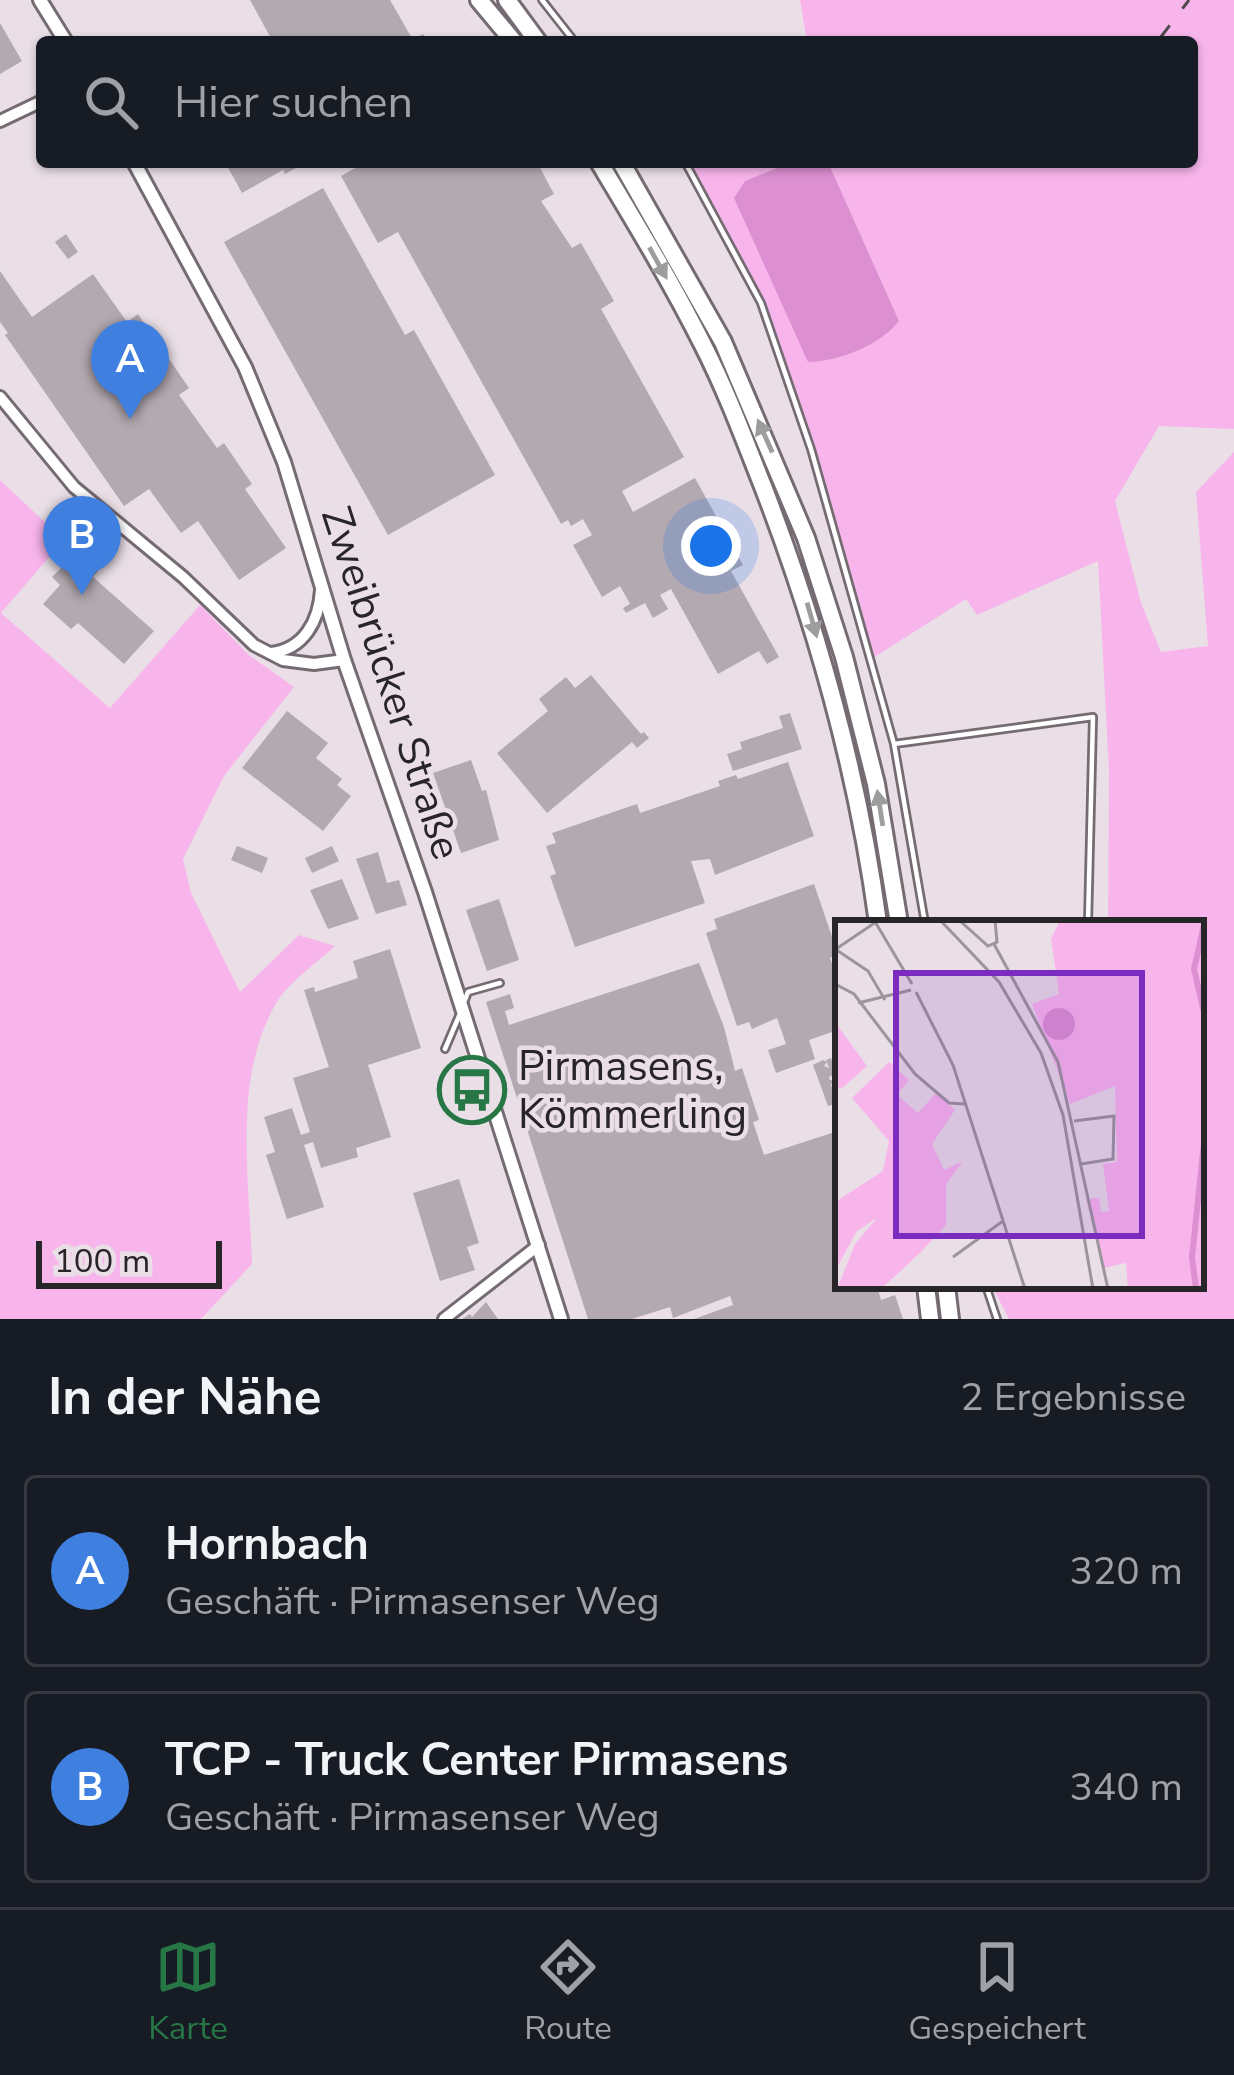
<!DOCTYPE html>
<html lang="de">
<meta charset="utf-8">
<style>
:root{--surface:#171b24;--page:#20242c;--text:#f1f3f6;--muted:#9ea1a6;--line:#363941;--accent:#277645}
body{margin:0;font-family:"Nunito Sans",sans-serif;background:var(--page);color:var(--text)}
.scale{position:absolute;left:36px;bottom:30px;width:186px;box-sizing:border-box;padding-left:12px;border:6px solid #282528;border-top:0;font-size:33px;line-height:42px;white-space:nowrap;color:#282528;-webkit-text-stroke:9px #eadfe7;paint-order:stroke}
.you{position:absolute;left:711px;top:546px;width:42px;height:42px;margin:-30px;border:9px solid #fff;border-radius:50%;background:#1a73e8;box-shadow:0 0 0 18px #1a73e833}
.badge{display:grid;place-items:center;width:78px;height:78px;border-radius:50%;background:var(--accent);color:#fff;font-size:39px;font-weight:700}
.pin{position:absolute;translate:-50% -99px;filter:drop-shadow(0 3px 6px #0008)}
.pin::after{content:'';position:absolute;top:63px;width:42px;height:36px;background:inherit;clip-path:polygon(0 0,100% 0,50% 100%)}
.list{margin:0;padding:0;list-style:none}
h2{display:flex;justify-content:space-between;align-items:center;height:156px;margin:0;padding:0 48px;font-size:51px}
h2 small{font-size:39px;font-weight:400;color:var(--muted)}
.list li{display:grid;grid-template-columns:78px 1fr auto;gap:36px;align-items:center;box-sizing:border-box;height:192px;margin:0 24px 24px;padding:0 24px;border:3px solid var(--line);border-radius:12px}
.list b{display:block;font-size:45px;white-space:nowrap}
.list p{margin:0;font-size:39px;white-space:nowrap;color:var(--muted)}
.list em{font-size:39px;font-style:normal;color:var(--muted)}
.icon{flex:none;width:66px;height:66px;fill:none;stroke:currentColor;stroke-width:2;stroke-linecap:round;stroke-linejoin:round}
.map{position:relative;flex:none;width:1234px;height:1319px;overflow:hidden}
.search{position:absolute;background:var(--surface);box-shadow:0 3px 9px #0004;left:36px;right:36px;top:36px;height:132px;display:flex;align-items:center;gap:30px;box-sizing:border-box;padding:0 42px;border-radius:12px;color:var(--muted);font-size:45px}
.sheet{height:588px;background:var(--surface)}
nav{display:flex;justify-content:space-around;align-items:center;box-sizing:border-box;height:168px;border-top:3px solid var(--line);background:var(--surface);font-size:33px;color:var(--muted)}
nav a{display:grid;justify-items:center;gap:6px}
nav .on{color:var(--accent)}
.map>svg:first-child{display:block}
.green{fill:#f8b5ec}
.water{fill:#dd90d1}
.building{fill:#b3a9b1}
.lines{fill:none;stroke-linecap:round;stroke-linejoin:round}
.service-casing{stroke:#756c73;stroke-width:10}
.minor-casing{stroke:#756c73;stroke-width:16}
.tertiary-casing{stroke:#756c73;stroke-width:18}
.trunk-casing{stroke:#756c73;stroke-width:22}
.service{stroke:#fff;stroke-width:4.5}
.minor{stroke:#fff;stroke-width:10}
.tertiary{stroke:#fff;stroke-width:12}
.trunk{stroke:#fff;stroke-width:16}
.rail{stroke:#4e494d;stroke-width:3;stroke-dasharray:21 21;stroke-linecap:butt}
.oneway{fill:#9e9d9e}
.labels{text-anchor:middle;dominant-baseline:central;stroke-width:9;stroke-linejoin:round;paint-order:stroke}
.street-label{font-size:42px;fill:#282528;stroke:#eadfe7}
.poi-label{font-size:42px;fill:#282528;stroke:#eadfe7;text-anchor:start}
.inset-river{fill:none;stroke:#dd90d1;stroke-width:6}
.inset-road{fill:none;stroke:#9c959b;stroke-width:3}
.view{fill:#7b2cbf;fill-opacity:0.15;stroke:#7b2cbf;stroke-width:6}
.inset-edge{fill:none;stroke:#282528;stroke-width:6}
</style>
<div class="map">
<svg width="1234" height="1319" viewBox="0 0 1234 1319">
<rect width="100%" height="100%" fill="#eadfe7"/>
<path class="green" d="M 800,0 L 1234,0 L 1234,429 L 1159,426 L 1115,501 L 1141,603 L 1161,652 L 1208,646 L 1196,492 L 1234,452 L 1234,1319 L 1009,1319 L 992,1286 L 1201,1286 L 1201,923 L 1108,923 L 1109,771 L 1098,561 L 977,615 L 966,599 L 873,658 L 834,523 L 769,324 L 685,162 L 792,162 L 746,181 L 899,321 L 828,162 L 1192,162 L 1192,42 L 807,42 Z
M 0,480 L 64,540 L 1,613 L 110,708 L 200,605 L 249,655 L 294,687 L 224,776 L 183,859 L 191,893 L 240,992 L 299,935 L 335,946 C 317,963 287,983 275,1005 C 232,1081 250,1181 252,1264 L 201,1319 L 0,1319 Z"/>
<path class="water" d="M 792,162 L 828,162 L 899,321 C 879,346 839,361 808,362 L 734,198 L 745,181 Z"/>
<path class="building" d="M 250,0 L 390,0 L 413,40 L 423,34 L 428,42 L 273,42 Z
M 0,23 L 22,61 L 0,74 Z
M 225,162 L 307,162 L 285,174 L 283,170 L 242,193 Z
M 366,162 L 537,162 L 554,194 L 541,201 L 572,248 L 581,243 L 614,301 L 601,309 L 684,457 L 622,491 L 633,512 L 695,478 L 743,565 L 731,571 L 779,657 L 767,664 L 759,651 L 718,674 L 671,589 L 660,595 L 668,609 L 653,618 L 645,603 L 626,613 L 623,608 L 630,604 L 620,586 L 602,597 L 573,545 L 592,535 L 583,519 L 571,526 L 568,520 L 561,524 L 398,232 L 378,243 L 341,176 Z
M 323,188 L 405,335 L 414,330 L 495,475 L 388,535 L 224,242 Z
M 66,234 L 78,252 L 68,259 L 55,242 Z
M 0,271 L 32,317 L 93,274 L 127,322 L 138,314 L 189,388 L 179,395 L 217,448 L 224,443 L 252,484 L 245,489 L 286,548 L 239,580 L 198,521 L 181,533 L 149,489 L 124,506 L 5,335 L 8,333 L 0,322 Z
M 87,543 L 108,559 L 93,577 L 154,631 L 124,664 L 78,623 L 71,629 L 43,604 L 60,585 L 52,577 Z
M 591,675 L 641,734 L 644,732 L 649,738 L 637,748 L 632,742 L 547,813 L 497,753 L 548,711 L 539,699 L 566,677 L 575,688 Z
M 287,711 L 328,743 L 316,758 L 342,779 L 337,785 L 351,796 L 323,831 L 242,768 Z
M 790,713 L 802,749 L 733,771 L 727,754 L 742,749 L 740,742 L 783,728 L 779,716 Z
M 471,760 L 482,791 L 486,790 L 499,840 L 461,853 L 433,773 Z
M 788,762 L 814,836 L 715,875 L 710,859 L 691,861 L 705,903 L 575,947 L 550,876 L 556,874 L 546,846 L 556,843 L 552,833 L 637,804 L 640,813 L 720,786 L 718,781 L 736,775 L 738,779 Z
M 237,846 L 268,858 L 262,873 L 231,860 Z
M 332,846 L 339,861 L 312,873 L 305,858 Z
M 378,852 L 387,883 L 399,880 L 407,905 L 376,914 L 356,859 Z
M 342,879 L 359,919 L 328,929 L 310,890 Z
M 814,884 L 838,954 L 830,958 L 838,980 L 838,1030 L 809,1040 L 815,1059 L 776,1073 L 768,1050 L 786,1044 L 777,1018 L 752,1029 L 749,1022 L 737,1026 L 706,933 L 717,929 L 714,919 Z
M 499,899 L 519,960 L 487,971 L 466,910 Z
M 390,949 L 421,1048 L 368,1065 L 391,1137 L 356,1148 L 358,1157 L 321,1168 L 313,1142 L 304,1145 L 324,1207 L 287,1219 L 266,1155 L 275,1152 L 264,1117 L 292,1108 L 301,1135 L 310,1132 L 293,1078 L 329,1067 L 304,990 L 314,987 L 315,992 L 358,978 L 353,961 Z
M 699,963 L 724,1027 L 735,1071 L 742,1068 L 759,1120 L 753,1122 L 764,1155 L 838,1131 L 838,1286 L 877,1286 L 881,1300 L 895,1295 L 903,1319 L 694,1319 L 733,1305 L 730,1296 L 673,1318 L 670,1307 L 632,1319 L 588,1319 L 486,1002 L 510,994 L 514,1008 L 505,1011 L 509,1025 Z
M 831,1058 L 838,1083 L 830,1075 L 829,1079 L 833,1081 L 831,1085 L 838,1103 L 828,1106 L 813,1065 L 823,1060 L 827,1062 L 824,1066 L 829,1068 L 826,1060 Z
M 459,1179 L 479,1243 L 467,1247 L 475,1270 L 440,1281 L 413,1193 Z
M 486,1302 L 498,1319 L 462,1319 L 470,1314 L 472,1317 Z"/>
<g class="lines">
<g class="service-casing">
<path id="service" d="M 542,0 L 575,42
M 685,162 L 761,303 L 811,449 L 894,744 L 925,923
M 894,744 L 1093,717 L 1088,923
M 465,1000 L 468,992 L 500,983
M 445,1049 L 459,1016
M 986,1286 L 997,1319"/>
</g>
<g class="minor-casing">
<path id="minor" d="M 0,121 L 42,101
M 0,397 L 74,487 L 183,577 L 254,645 L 283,660 L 314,664 L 344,660
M 271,653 C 304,649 319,621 321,590
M 444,1319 L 539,1245"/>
</g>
<g class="tertiary-casing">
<path id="tertiary" d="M 40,0 L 66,42
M 134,162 L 245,367 L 284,462 L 344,660 L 425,892 L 561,1319"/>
</g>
<g class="trunk-casing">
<path id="trunk" d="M 479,0 L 514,42
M 507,0 L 538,42
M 599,162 C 635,222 672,283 703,345 C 727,392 745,441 764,489 C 818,630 858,773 878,923
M 621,162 L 723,342 L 806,538 L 844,657 L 876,784 L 899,923
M 926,1286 L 930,1319
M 946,1286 L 950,1319"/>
</g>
<use href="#service" class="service"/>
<use href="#minor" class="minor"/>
<use href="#tertiary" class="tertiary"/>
<use href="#trunk" class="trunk"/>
<path class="rail" d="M 1157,42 L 1189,0"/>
</g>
<defs><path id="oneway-solid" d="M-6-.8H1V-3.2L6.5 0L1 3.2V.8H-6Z" transform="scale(3)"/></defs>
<g class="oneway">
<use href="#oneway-solid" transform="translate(658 263) rotate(61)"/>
<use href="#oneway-solid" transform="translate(765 436) rotate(-114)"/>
<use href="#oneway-solid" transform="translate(812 620) rotate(74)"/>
<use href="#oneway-solid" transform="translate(880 808) rotate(-99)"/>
</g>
<defs>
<g id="bus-ring" transform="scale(3.45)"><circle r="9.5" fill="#eadfe7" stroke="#277645" stroke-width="1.5"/><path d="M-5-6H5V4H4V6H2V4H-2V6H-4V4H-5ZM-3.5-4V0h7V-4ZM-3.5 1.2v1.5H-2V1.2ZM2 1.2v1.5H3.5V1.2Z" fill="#277645"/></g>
</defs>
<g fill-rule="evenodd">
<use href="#bus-ring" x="472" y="1090"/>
</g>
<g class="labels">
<g class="street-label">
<text transform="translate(391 683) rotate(72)">Zweibrücker Straße</text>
</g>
<g class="poi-label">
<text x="518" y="1066">Pirmasens,<tspan x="518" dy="48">Kömmerling</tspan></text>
</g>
</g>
<g transform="translate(835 920)">
<rect width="369" height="369" fill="#eadfe7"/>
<path d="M 225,0 L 369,0 L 369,369 L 293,369 L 291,343 L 269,348 L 251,279 L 264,278 L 266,292 L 274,291 L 268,244 L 282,242 L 280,166 L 235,184 L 197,84 L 224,74 L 216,19 ZM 0,102 L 32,146 L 6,169 L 0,164 ZM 54,142 L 74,160 L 62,175 L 83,193 L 101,173 L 120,190 L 97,224 L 109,250 L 128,241 L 111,264 L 111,305 L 85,333 L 46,369 L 2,369 L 20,324 L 42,298 L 22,311 L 0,351 L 0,282 L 48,251 L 54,221 L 17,178 Z" fill="#f8b5ec"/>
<path d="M208 104a16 16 0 1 1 32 0a16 16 0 1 1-32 0Z" fill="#dd90d1"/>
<path class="inset-river" d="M 369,5 L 359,49 L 369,92M 361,369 L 357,337 L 369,223"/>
<path class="inset-road" d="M 39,0 L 77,64M 105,0 L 164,62 L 206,133 L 228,195 L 258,369M 124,0 L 153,26 L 162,22 L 160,0M 159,24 L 223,142 L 273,369M 0,29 L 33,51 L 50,80M 1,29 L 41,2M 0,64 L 19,74 L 80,154 L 114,183 L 130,184M 81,72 L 118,145 L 190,369M 23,83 L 76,70M 239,201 L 279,196 L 278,239 L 246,244M 118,337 L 168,301"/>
<path class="view" d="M 61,53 L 307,53 L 307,316 L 61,316 Z"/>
<rect width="369" height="369" class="inset-edge"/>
</g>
</svg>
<div class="scale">100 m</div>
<div class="you"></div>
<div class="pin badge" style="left:130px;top:419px;background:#3f7fe0">A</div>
<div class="pin badge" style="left:82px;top:595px;background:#3f7fe0">B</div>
<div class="search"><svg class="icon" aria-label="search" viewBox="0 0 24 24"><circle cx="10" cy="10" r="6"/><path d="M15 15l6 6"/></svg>Hier suchen</div>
</div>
<section class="sheet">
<h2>In der Nähe<small>2 Ergebnisse</small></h2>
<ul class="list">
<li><span class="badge" style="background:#3f7fe0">A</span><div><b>Hornbach</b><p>Geschäft · Pirmasenser Weg</p></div><em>320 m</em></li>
<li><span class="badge" style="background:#3f7fe0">B</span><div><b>TCP - Truck Center Pirmasens</b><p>Geschäft · Pirmasenser Weg</p></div><em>340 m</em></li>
</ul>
</section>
<nav>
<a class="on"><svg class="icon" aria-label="map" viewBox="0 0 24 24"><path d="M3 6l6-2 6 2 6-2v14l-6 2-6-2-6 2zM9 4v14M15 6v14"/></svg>Karte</a>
<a><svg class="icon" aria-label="directions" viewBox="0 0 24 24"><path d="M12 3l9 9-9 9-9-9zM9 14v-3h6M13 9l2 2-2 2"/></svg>Route</a>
<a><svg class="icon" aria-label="saved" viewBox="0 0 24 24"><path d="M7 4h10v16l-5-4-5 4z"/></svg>Gespeichert</a>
</nav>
